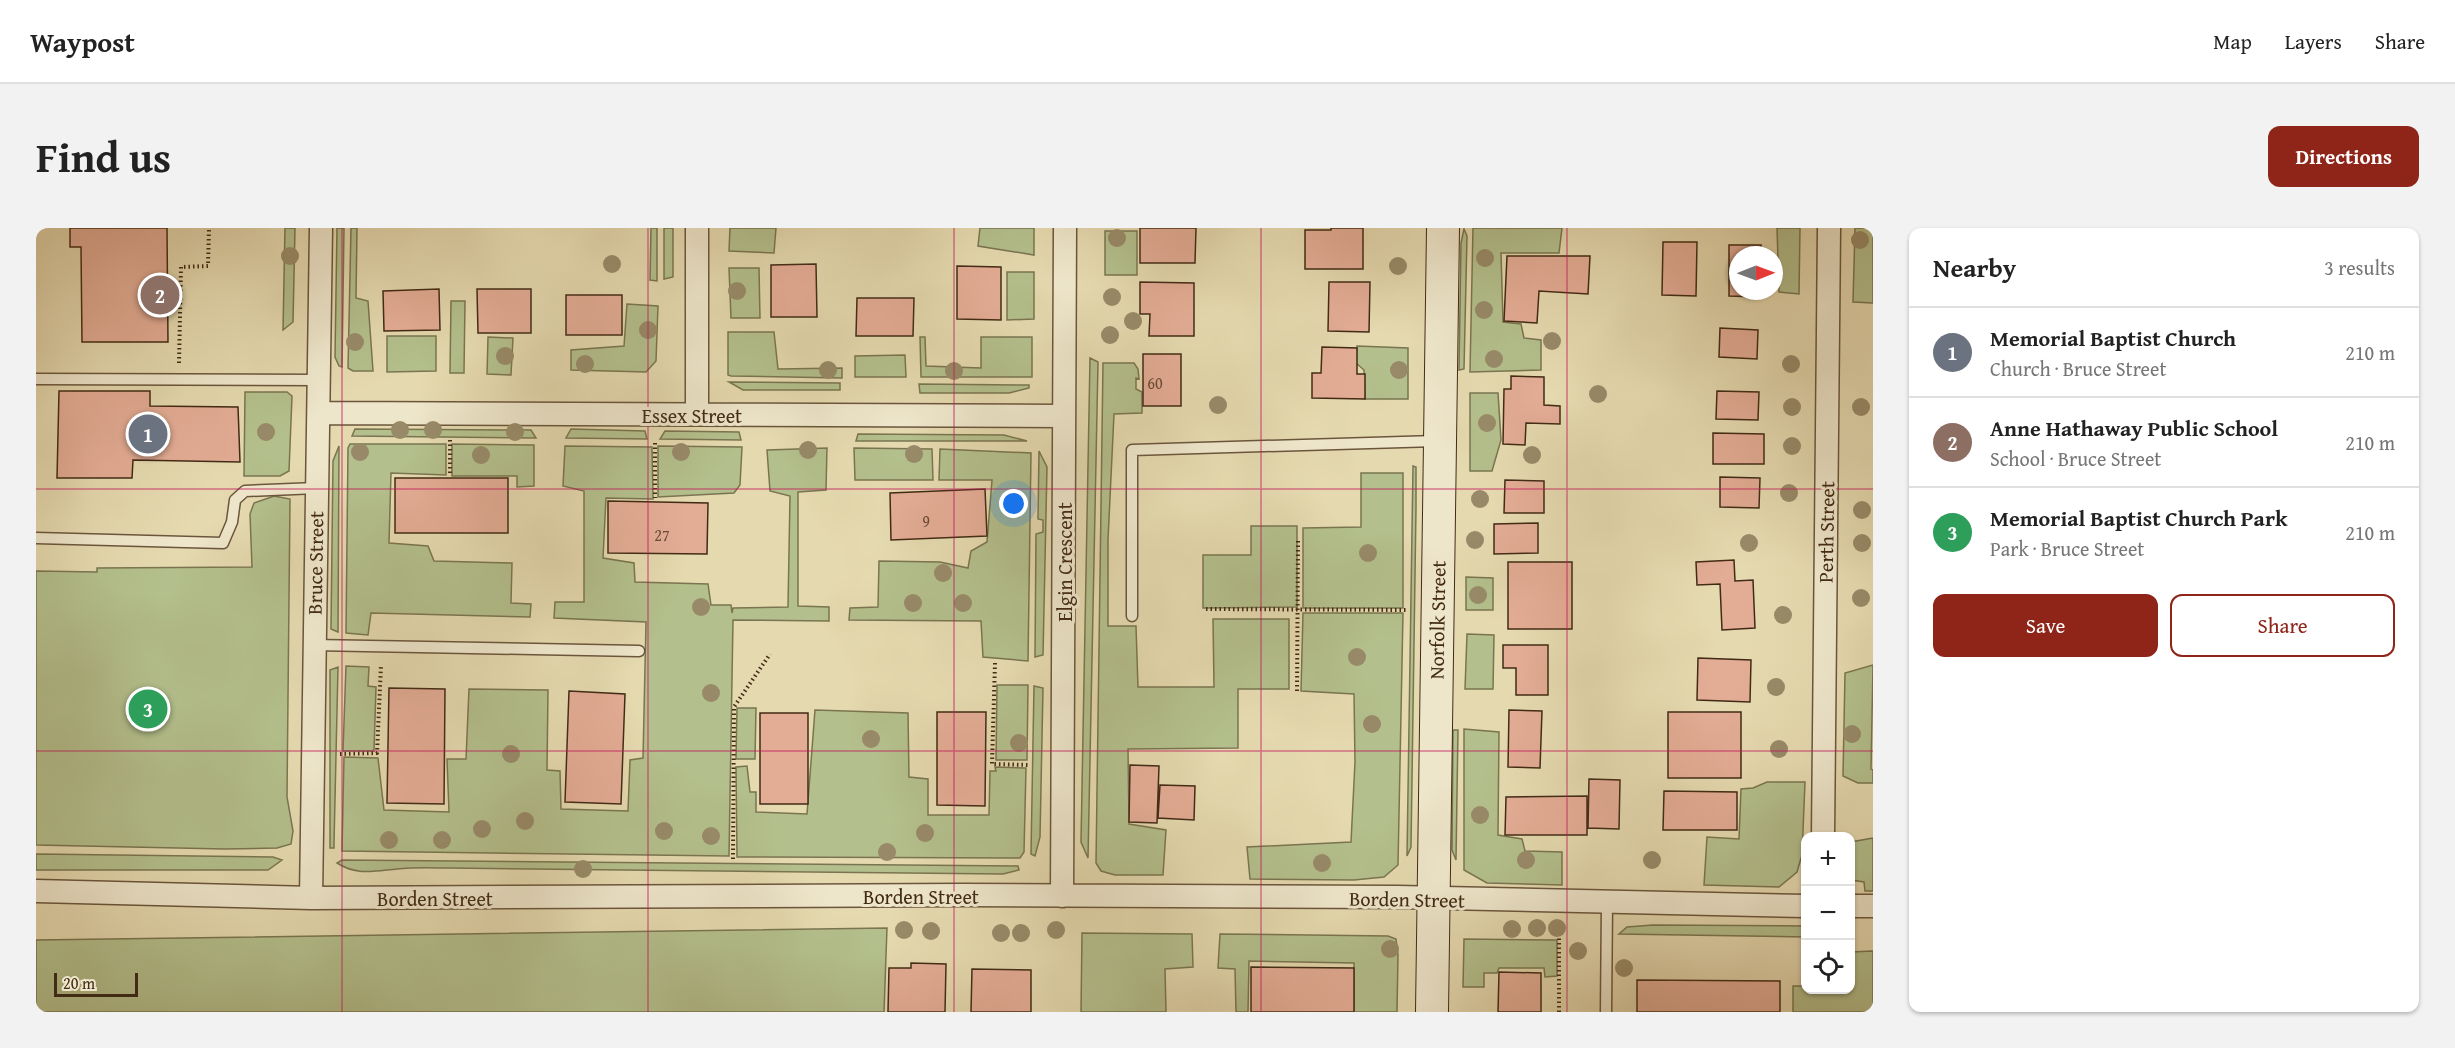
<!DOCTYPE html>
<meta charset="utf-8">
<style>
:root{--surface:#fff;--page:#f2f2f2;--text:#222;--muted:#767676;--line:#e0e0e0;--accent:#8f2418}
body{margin:0;font-family:"Gentium Book Plus",serif;background:var(--page);color:var(--text)}
.controls{position:absolute;right:18px;bottom:18px;display:grid;overflow:hidden;border-radius:12px;box-shadow:0 2px 4px #0004}
.controls button{width:54px;height:54px;display:grid;place-items:center;padding:0;border:0;border-bottom:2px solid var(--line);background:var(--surface);color:var(--text);font:30px sans-serif}
.compass{position:absolute;left:1693px;top:18px;width:54px;height:54px;border-radius:50%;background:var(--surface);box-shadow:0 2px 4px #0004;rotate:89deg}
.scale{position:absolute;left:18px;bottom:15px;width:84px;box-sizing:border-box;padding-left:6px;border:3px solid #422b15;border-top:0;font-size:16px;line-height:21px;white-space:nowrap;color:#422b15;-webkit-text-stroke:4px #eee6cb;paint-order:stroke}
.you{position:absolute;left:978px;top:276px;width:21px;height:21px;margin:-15px;border:4px solid #fff;border-radius:50%;background:#1a73e8;box-shadow:0 0 0 9px #1a73e833}
.badge{display:grid;place-items:center;width:39px;height:39px;border-radius:50%;background:var(--accent);color:#fff;font-size:20px;font-weight:700}
.pin{position:absolute;translate:-50% -50%;border:3px solid #fff;box-shadow:0 2px 6px #0006}
.list{margin:0;padding:0;list-style:none}
h2{display:flex;justify-content:space-between;align-items:center;height:78px;margin:0;padding:0 24px;font-size:26px}
h2 small{font-size:20px;font-weight:400;color:var(--muted)}
.list li{display:grid;grid-template-columns:39px 1fr auto;gap:18px;align-items:center;box-sizing:border-box;height:90px;padding:0 24px;border-top:2px solid var(--line)}
.list b{display:block;font-size:22px;white-space:nowrap}
.list p{margin:0;font-size:20px;white-space:nowrap;color:var(--muted)}
.list em{font-size:20px;font-style:normal;color:var(--muted)}
.actions{display:flex;gap:12px;padding:18px 24px}
.actions a{flex:1;padding:14px 0;border:2px solid var(--accent);border-radius:12px;text-align:center;font-size:21px;color:var(--accent)}
.actions .main{background:var(--accent);color:#fff}
.icon{flex:none;width:33px;height:33px;fill:none;stroke:currentColor;stroke-width:2;stroke-linecap:round;stroke-linejoin:round}
.map{position:relative;flex:none;width:1837px;height:784px;overflow:hidden;border-radius:12px}
header{display:flex;align-items:center;gap:36px;box-sizing:border-box;height:84px;padding:0 30px;background:var(--surface);border-bottom:2px solid var(--line)}
header strong{font-size:28px}
nav{display:flex;gap:33px;margin-inline-start:auto;font-size:21px}
.intro{display:flex;align-items:center;justify-content:space-between;box-sizing:border-box;height:144px;padding:0 36px}
h1{margin:0;font-size:42px}
.button{padding:15px 27px;border-radius:12px;background:var(--accent);color:#fff;font-size:21px;font-weight:700}
main{display:flex;gap:36px;padding:0 36px}
aside{flex:1;background:var(--surface);border-radius:12px;box-shadow:0 2px 4px #0004}
.map>svg:first-child{display:block}
.green{fill:#b3bf8c;stroke:#7a7550;stroke-width:1.5}
.building{fill:#e3ac95;stroke:#422b15;stroke-width:1.5}
.lines{fill:none;stroke-linecap:round;stroke-linejoin:round}
.lane-casing{stroke:#6b563c;stroke-width:13}
.street-casing{stroke:#6b563c;stroke-width:25}
.secondary-casing{stroke:#422b15;stroke-width:34}
.path{stroke:#422b15;stroke-width:4;stroke-dasharray:1.5 3;stroke-linecap:butt}
.lane{stroke:#eee6cb;stroke-width:10}
.street{stroke:#eee6cb;stroke-width:22}
.secondary{stroke:#eee6cb;stroke-width:32}
.tree{fill:#988a68}
.grid{fill:none;stroke:#c2185b;stroke-width:1.5;stroke-opacity:0.55}
.labels{text-anchor:middle;dominant-baseline:central;stroke-width:6;stroke-linejoin:round;paint-order:stroke}
.number-label{font-size:16px;fill:#6a4b35}
.street-label{font-size:20px;fill:#422b15;stroke:#eee6cb}
</style>
<header>
<strong>Waypost</strong>
<nav><a>Map</a><a>Layers</a><a>Share</a></nav>
</header>
<div class="intro"><h1>Find us</h1><a class="button">Directions</a></div>
<main>
<div class="map">
<svg width="1837" height="784" viewBox="0 0 1837 784">
<rect width="100%" height="100%" fill="#e5d9af"/>
<filter id="stains"><feTurbulence type="fractalNoise" baseFrequency=".00333" numOctaves="4"/><feColorMatrix values="0 0 0 0 .2 0 0 0 0 .09 0 0 0 0 .02 0 0 0 .5 -.17"/></filter>
<radialGradient id="worn" r=".72"><stop offset=".6" stop-color="#630" stop-opacity="0"/><stop offset="1" stop-color="#630" stop-opacity=".3"/></radialGradient>
<path class="green" d="M 249,0 L 259,0 L 257,94 L 247,102 Z
M 301,0 L 308,0 L 306,139 L 303,138 L 299,129 Z
M 315,0 L 321,0 L 320,70 L 332,73 L 337,143 L 317,143 L 312,140 Z
M 615,0 L 621,0 L 621,53 L 614,52 Z
M 628,0 L 637,0 L 637,49 L 628,51 Z
M 694,0 L 740,0 L 738,25 L 693,23 Z
M 944,0 L 998,0 L 998,27 L 942,18 Z
M 1437,0 L 1526,0 L 1523,25 L 1465,25 L 1467,94 L 1485,96 L 1488,110 L 1505,112 L 1505,142 L 1434,144 Z
M 1741,0 L 1764,0 L 1763,66 L 1743,64 Z
M 1819,0 L 1837,0 L 1837,75 L 1817,74 Z
M 1428,1 L 1431,8 L 1428,141 L 1423,142 L 1425,15 Z
M 1069,3 L 1101,3 L 1101,47 L 1069,47 Z
M 693,40 L 723,40 L 724,90 L 695,90 Z
M 971,44 L 998,44 L 998,91 L 971,92 Z
M 415,73 L 429,73 L 428,145 L 414,145 Z
M 591,76 L 622,78 L 620,133 L 610,144 L 535,142 L 535,122 L 588,118 Z
M 692,104 L 738,104 L 742,141 L 806,140 L 806,150 L 695,148 L 692,147 Z
M 351,108 L 400,108 L 400,143 L 351,144 Z
M 452,109 L 477,110 L 475,147 L 451,146 Z
M 884,109 L 889,109 L 890,138 L 945,140 L 945,109 L 996,109 L 996,149 L 885,149 Z
M 1321,118 L 1372,120 L 1372,171 L 1329,171 L 1328,142 L 1320,135 Z
M 869,127 L 870,149 L 819,149 L 819,128 Z
M 1054,130 L 1062,134 L 1052,630 L 1045,614 Z
M 1067,135 L 1098,135 L 1102,141 L 1103,151 L 1100,150 L 1100,161 L 1106,164 L 1106,185 L 1078,186 L 1072,312 L 1072,398 L 1100,398 L 1102,459 L 1178,459 L 1177,391 L 1253,391 L 1253,461 L 1202,461 L 1202,520 L 1092,521 L 1093,596 L 1130,602 L 1127,647 L 1079,647 L 1065,643 L 1060,635 Z
M 693,154 L 804,155 L 804,162 L 707,162 Z
M 883,156 L 993,157 L 993,160 L 973,165 L 884,165 Z
M 209,164 L 251,164 L 256,168 L 253,243 L 244,248 L 208,248 Z
M 1434,165 L 1462,165 L 1465,212 L 1456,243 L 1434,243 Z
M 319,201 L 495,202 L 500,210 L 316,208 Z
M 535,201 L 609,203 L 611,211 L 530,210 Z
M 629,203 L 703,204 L 705,212 L 624,211 Z
M 822,206 L 968,207 L 991,213 L 820,213 Z
M 314,216 L 410,216 L 410,247 L 355,245 L 353,315 L 392,318 L 398,333 L 476,335 L 475,375 L 495,376 L 494,389 L 335,385 L 332,407 L 310,405 L 312,220 Z
M 416,216 L 498,217 L 498,258 L 481,259 L 481,248 L 416,248 Z
M 303,218 L 302,404 L 295,401 L 297,233 Z
M 529,218 L 616,219 L 617,271 L 570,270 L 567,330 L 598,335 L 599,354 L 672,356 L 675,377 L 695,377 L 696,385 L 697,380 L 752,379 L 754,268 L 734,263 L 731,222 L 791,220 L 790,262 L 762,264 L 762,378 L 793,379 L 793,393 L 697,392 L 693,628 L 306,623 L 308,529 L 342,530 L 348,582 L 413,584 L 411,531 L 430,531 L 433,461 L 512,462 L 511,542 L 524,543 L 525,581 L 592,583 L 594,532 L 607,530 L 610,394 L 518,390 L 519,374 L 548,374 L 548,263 L 527,258 Z
M 622,218 L 706,219 L 704,257 L 698,265 L 622,269 Z
M 818,220 L 896,221 L 897,252 L 819,252 Z
M 904,221 L 995,225 L 992,433 L 947,429 L 945,393 L 813,392 L 814,380 L 842,379 L 843,333 L 904,334 L 932,340 L 935,323 L 951,314 L 956,252 L 903,252 Z
M 1003,223 L 1011,239 L 1007,427 L 999,429 L 1000,306 L 1007,304 L 1007,292 L 1002,291 Z
M 1377,238 L 1380,239 L 1380,280 L 1375,619 L 1371,628 Z
M 1325,245 L 1367,245 L 1367,380 L 1267,380 L 1267,300 L 1325,299 Z
M 238,268 L 254,271 L 251,569 L 257,603 L 255,616 L 241,620 L 189,621 L 0,617 L 0,343 L 61,344 L 61,340 L 216,339 L 214,286 L 218,275 Z
M 1215,298 L 1261,298 L 1261,379 L 1167,380 L 1167,327 L 1215,327 Z
M 1430,349 L 1457,350 L 1457,382 L 1430,382 Z
M 1267,385 L 1367,385 L 1362,637 L 1348,649 L 1318,652 L 1214,651 L 1211,619 L 1315,614 L 1319,534 L 1318,466 L 1265,463 Z
M 1431,406 L 1458,407 L 1457,461 L 1429,461 Z
M 1837,437 L 1835,541 L 1837,542 L 1837,555 L 1822,555 L 1807,548 L 1809,445 Z
M 310,438 L 333,439 L 332,458 L 340,459 L 338,523 L 307,523 Z
M 302,439 L 298,616 L 298,620 L 294,620 L 294,442 Z
M 961,457 L 992,457 L 991,532 L 960,532 Z
M 998,458 L 1007,460 L 1004,609 L 999,628 L 995,626 Z
M 701,480 L 720,480 L 719,531 L 700,531 Z
M 779,482 L 872,485 L 873,549 L 892,551 L 892,587 L 953,587 L 954,543 L 960,543 L 959,539 L 990,540 L 988,624 L 984,630 L 701,629 L 700,539 L 711,538 L 714,564 L 720,564 L 720,584 L 771,586 Z
M 1428,501 L 1463,504 L 1462,607 L 1486,611 L 1489,623 L 1526,624 L 1526,657 L 1451,655 L 1428,642 Z
M 1417,502 L 1422,502 L 1420,632 L 1416,622 Z
M 1731,554 L 1769,554 L 1766,627 L 1761,644 L 1743,659 L 1668,657 L 1671,609 L 1703,611 L 1705,561 L 1717,560 Z
M 1837,610 L 1837,663 L 1829,663 L 1828,654 L 1815,652 L 1815,614 Z
M 0,626 L 237,629 L 246,632 L 232,642 L 0,642 Z
M 306,632 L 982,638 L 983,642 L 967,646 L 414,640 C 397,640 379,639 361,641 C 339,643 321,648 301,635 Z
M 1617,697 L 1769,698 L 1769,709 L 1583,706 L 1591,699 Z
M 851,700 L 848,784 L 0,784 L 0,712 Z
M 1046,705 L 1156,706 L 1157,739 L 1129,741 L 1130,784 L 1045,784 Z
M 1184,706 L 1352,708 L 1360,711 L 1362,727 L 1361,784 L 1318,784 L 1318,735 L 1213,733 L 1212,784 L 1200,784 L 1199,741 L 1182,740 Z
M 1428,711 L 1521,712 L 1521,748 L 1509,749 L 1508,740 L 1463,740 L 1461,745 L 1448,745 L 1448,759 L 1427,759 Z
M 1837,723 L 1837,784 L 1757,784 L 1757,758 L 1769,758 L 1770,762 L 1814,762 L 1815,724 Z"/>
<path class="building" d="M 34,0 L 131,0 L 132,114 L 46,114 L 45,19 L 34,19 Z
M 1104,0 L 1160,0 L 1159,35 L 1104,35 Z
M 1295,0 L 1327,0 L 1327,41 L 1269,41 L 1269,2 L 1295,2 Z
M 1627,14 L 1661,14 L 1660,68 L 1626,67 Z
M 1693,17 L 1725,17 L 1725,27 L 1702,27 L 1702,63 L 1725,63 L 1725,69 L 1693,68 Z
M 1471,28 L 1554,28 L 1552,66 L 1503,63 L 1501,95 L 1468,93 Z
M 780,36 L 781,89 L 735,89 L 735,37 Z
M 921,38 L 965,39 L 965,92 L 921,91 Z
M 1104,54 L 1158,55 L 1158,108 L 1113,108 L 1114,86 L 1104,86 Z
M 1293,54 L 1334,54 L 1333,104 L 1292,103 Z
M 403,61 L 404,102 L 348,103 L 347,63 Z
M 441,61 L 495,61 L 495,105 L 442,105 Z
M 530,67 L 586,67 L 586,107 L 530,107 Z
M 821,70 L 878,70 L 877,108 L 820,108 Z
M 1684,100 L 1722,102 L 1721,131 L 1683,129 Z
M 1286,119 L 1321,120 L 1321,146 L 1329,146 L 1329,171 L 1276,170 L 1276,145 L 1285,145 Z
M 1107,126 L 1145,126 L 1145,178 L 1107,178 Z
M 1475,148 L 1508,149 L 1508,177 L 1524,178 L 1524,196 L 1490,195 L 1489,217 L 1467,216 L 1468,161 L 1475,161 Z
M 23,163 L 114,163 L 114,178 L 202,179 L 204,234 L 97,232 L 96,250 L 21,250 Z
M 1681,163 L 1723,164 L 1722,192 L 1680,191 Z
M 1677,205 L 1728,206 L 1728,236 L 1677,236 Z
M 1684,249 L 1724,250 L 1723,280 L 1684,279 Z
M 359,250 L 472,250 L 472,305 L 359,305 Z
M 1469,252 L 1508,253 L 1508,285 L 1468,285 Z
M 949,261 L 951,308 L 855,312 L 854,265 Z
M 572,273 L 672,275 L 671,326 L 572,325 Z
M 1502,295 L 1502,325 L 1458,326 L 1458,296 Z
M 1698,332 L 1699,353 L 1717,352 L 1719,400 L 1686,402 L 1684,356 L 1661,357 L 1660,334 Z
M 1472,334 L 1536,334 L 1536,401 L 1472,401 Z
M 1467,417 L 1512,417 L 1512,467 L 1480,467 L 1480,440 L 1467,440 Z
M 1662,430 L 1715,432 L 1714,474 L 1661,472 Z
M 353,460 L 409,461 L 408,576 L 351,575 Z
M 533,463 L 589,466 L 585,576 L 529,574 Z
M 1473,482 L 1506,483 L 1504,540 L 1472,539 Z
M 901,484 L 950,484 L 949,578 L 901,577 Z
M 1632,484 L 1705,484 L 1705,550 L 1632,550 Z
M 724,485 L 772,485 L 772,576 L 724,576 Z
M 1094,537 L 1123,538 L 1121,595 L 1093,594 Z
M 1553,551 L 1584,552 L 1583,601 L 1552,600 Z
M 1124,557 L 1159,558 L 1158,592 L 1122,590 Z
M 1628,563 L 1701,564 L 1701,602 L 1627,602 Z
M 1551,568 L 1551,607 L 1469,607 L 1470,569 Z
M 875,735 L 910,736 L 909,784 L 852,784 L 853,740 L 875,740 Z
M 1215,739 L 1318,740 L 1318,784 L 1215,784 Z
M 936,741 L 995,742 L 995,784 L 935,784 Z
M 1463,744 L 1505,745 L 1505,784 L 1462,784 Z
M 1601,752 L 1744,753 L 1744,784 L 1601,784 Z"/>
<g class="lines">
<g class="lane-casing">
<path id="lane" d="M 0,151 L 283,152
M 0,310 L 187,315 L 196,294 L 199,272 L 209,263 L 281,260
M 1096,388 L 1096,222 L 1400,213
M 277,417 L 603,423
M 1570,784 L 1571,675"/>
</g>
<g class="street-casing">
<path id="street" d="M 661,0 L 661,186
M 283,185 L 1028,188
M 1787,608 L 1793,0
M 0,663 L 275,670 L 927,667 L 1362,669 L 1770,678
M 1026,668 L 1029,0
M 275,670 L 285,0
M 1814,678 L 1837,678"/>
</g>
<g class="secondary-casing">
<path id="secondary" d="M 1396,784 L 1407,0"/>
</g>
<path class="path" d="M 143,135 L 145,39 L 172,38 L 173,0
M 414,212 L 414,245
M 619,215 L 619,270
M 1170,381 L 1372,382
M 959,435 L 956,536 L 993,537
M 1261,463 L 1262,312
M 304,526 L 341,525 L 345,437
M 697,631 L 698,479 L 734,426
M 1523,784 L 1523,709"/>
<use href="#lane" class="lane"/>
<use href="#street" class="street"/>
<use href="#secondary" class="secondary"/>
</g>
<g class="tree">
<circle cx="1081" cy="10" r="9"/>
<circle cx="1824" cy="12" r="9"/>
<circle cx="254" cy="28" r="9"/>
<circle cx="1449" cy="30" r="9"/>
<circle cx="576" cy="36" r="9"/>
<circle cx="1362" cy="38" r="9"/>
<circle cx="701" cy="63" r="9"/>
<circle cx="1076" cy="69" r="9"/>
<circle cx="1448" cy="82" r="9"/>
<circle cx="1097" cy="93" r="9"/>
<circle cx="612" cy="102" r="9"/>
<circle cx="1074" cy="107" r="9"/>
<circle cx="1516" cy="113" r="9"/>
<circle cx="319" cy="114" r="9"/>
<circle cx="469" cy="128" r="9"/>
<circle cx="1458" cy="131" r="9"/>
<circle cx="549" cy="136" r="9"/>
<circle cx="1755" cy="136" r="9"/>
<circle cx="792" cy="142" r="9"/>
<circle cx="1363" cy="142" r="9"/>
<circle cx="918" cy="143" r="9"/>
<circle cx="1562" cy="166" r="9"/>
<circle cx="1182" cy="177" r="9"/>
<circle cx="1756" cy="179" r="9"/>
<circle cx="1825" cy="179" r="9"/>
<circle cx="1451" cy="195" r="9"/>
<circle cx="364" cy="202" r="9"/>
<circle cx="397" cy="202" r="9"/>
<circle cx="230" cy="204" r="9"/>
<circle cx="479" cy="204" r="9"/>
<circle cx="1756" cy="218" r="9"/>
<circle cx="772" cy="222" r="9"/>
<circle cx="324" cy="224" r="9"/>
<circle cx="645" cy="224" r="9"/>
<circle cx="878" cy="226" r="9"/>
<circle cx="445" cy="227" r="9"/>
<circle cx="1496" cy="227" r="9"/>
<circle cx="1753" cy="265" r="9"/>
<circle cx="1444" cy="271" r="9"/>
<circle cx="1826" cy="282" r="9"/>
<circle cx="1439" cy="312" r="9"/>
<circle cx="1713" cy="315" r="9"/>
<circle cx="1826" cy="315" r="9"/>
<circle cx="1332" cy="325" r="9"/>
<circle cx="907" cy="345" r="9"/>
<circle cx="1442" cy="367" r="9"/>
<circle cx="1825" cy="370" r="9"/>
<circle cx="877" cy="375" r="9"/>
<circle cx="927" cy="375" r="9"/>
<circle cx="665" cy="379" r="9"/>
<circle cx="1747" cy="387" r="9"/>
<circle cx="1321" cy="429" r="9"/>
<circle cx="1740" cy="459" r="9"/>
<circle cx="675" cy="465" r="9"/>
<circle cx="1336" cy="496" r="9"/>
<circle cx="1816" cy="506" r="9"/>
<circle cx="835" cy="511" r="9"/>
<circle cx="983" cy="515" r="9"/>
<circle cx="1743" cy="521" r="9"/>
<circle cx="475" cy="526" r="9"/>
<circle cx="1444" cy="587" r="9"/>
<circle cx="489" cy="593" r="9"/>
<circle cx="446" cy="601" r="9"/>
<circle cx="628" cy="603" r="9"/>
<circle cx="889" cy="605" r="9"/>
<circle cx="675" cy="608" r="9"/>
<circle cx="353" cy="612" r="9"/>
<circle cx="406" cy="612" r="9"/>
<circle cx="851" cy="624" r="9"/>
<circle cx="1490" cy="632" r="9"/>
<circle cx="1616" cy="632" r="9"/>
<circle cx="1286" cy="635" r="9"/>
<circle cx="547" cy="641" r="9"/>
<circle cx="1501" cy="700" r="9"/>
<circle cx="1521" cy="700" r="9"/>
<circle cx="1476" cy="701" r="9"/>
<circle cx="868" cy="702" r="9"/>
<circle cx="1020" cy="702" r="9"/>
<circle cx="895" cy="703" r="9"/>
<circle cx="965" cy="705" r="9"/>
<circle cx="985" cy="705" r="9"/>
<circle cx="1354" cy="721" r="9"/>
<circle cx="1542" cy="723" r="9"/>
<circle cx="1588" cy="740" r="9"/>
</g>
<path class="grid" d="M 306,0 L 306,784M 612,0 L 612,784M 918,0 L 918,784M 1225,0 L 1225,784M 1531,0 L 1531,784M 0,261 L 1837,261M 0,523 L 1837,523"/>
<g class="labels">
<g class="number-label">
<text x="1119" y="155">60</text>
<text x="890" y="293">9</text>
<text x="626" y="307">27</text>
</g>
<g class="street-label">
<text x="656" y="187">Essex Street</text>
<text transform="translate(1790 304) rotate(-89)">Perth Street</text>
<text transform="translate(1028 334) rotate(-90)">Elgin Crescent</text>
<text transform="translate(279 335) rotate(-89)">Bruce Street</text>
<text transform="translate(1401 392) rotate(-89)">Norfolk Street</text>
<text x="885" y="668">Borden Street</text>
<text x="399" y="670">Borden Street</text>
<text transform="translate(1371 671) rotate(1)">Borden Street</text>
</g>
</g>
<rect width="100%" height="100%" filter="url(#stains)"/>
<rect width="100%" height="100%" fill="url(#worn)"/>
</svg>
<div class="controls">
<button>+</button>
<button>−</button>
<button><svg class="icon" aria-label="locate" viewBox="0 0 24 24"><circle cx="12" cy="12" r="6"/><path d="M12 2v4M12 18v4M2 12h4M18 12h4"/></svg></button>
</div>
<svg class="compass" viewBox="-18 -18 36 36"><path d="M0-13l5 13h-10z" fill="#e53935"/><path d="M0 13l5-13h-10z" fill="#767676"/></svg>
<div class="scale">20 m</div>
<div class="you"></div>
<div class="pin badge" style="left:112px;top:206px;background:#6b7280">1</div>
<div class="pin badge" style="left:124px;top:67px;background:#8d6e63">2</div>
<div class="pin badge" style="left:112px;top:481px;background:#2e9e5b">3</div>
</div>
<aside>
<h2>Nearby<small>3 results</small></h2>
<ul class="list">
<li><span class="badge" style="background:#6b7280">1</span><div><b>Memorial Baptist Church</b><p>Church · Bruce Street</p></div><em>210 m</em></li>
<li><span class="badge" style="background:#8d6e63">2</span><div><b>Anne Hathaway Public School</b><p>School · Bruce Street</p></div><em>210 m</em></li>
<li><span class="badge" style="background:#2e9e5b">3</span><div><b>Memorial Baptist Church Park</b><p>Park · Bruce Street</p></div><em>210 m</em></li>
</ul>
<div class="actions"><a class="main">Save</a><a>Share</a></div>
</aside>
</main>
